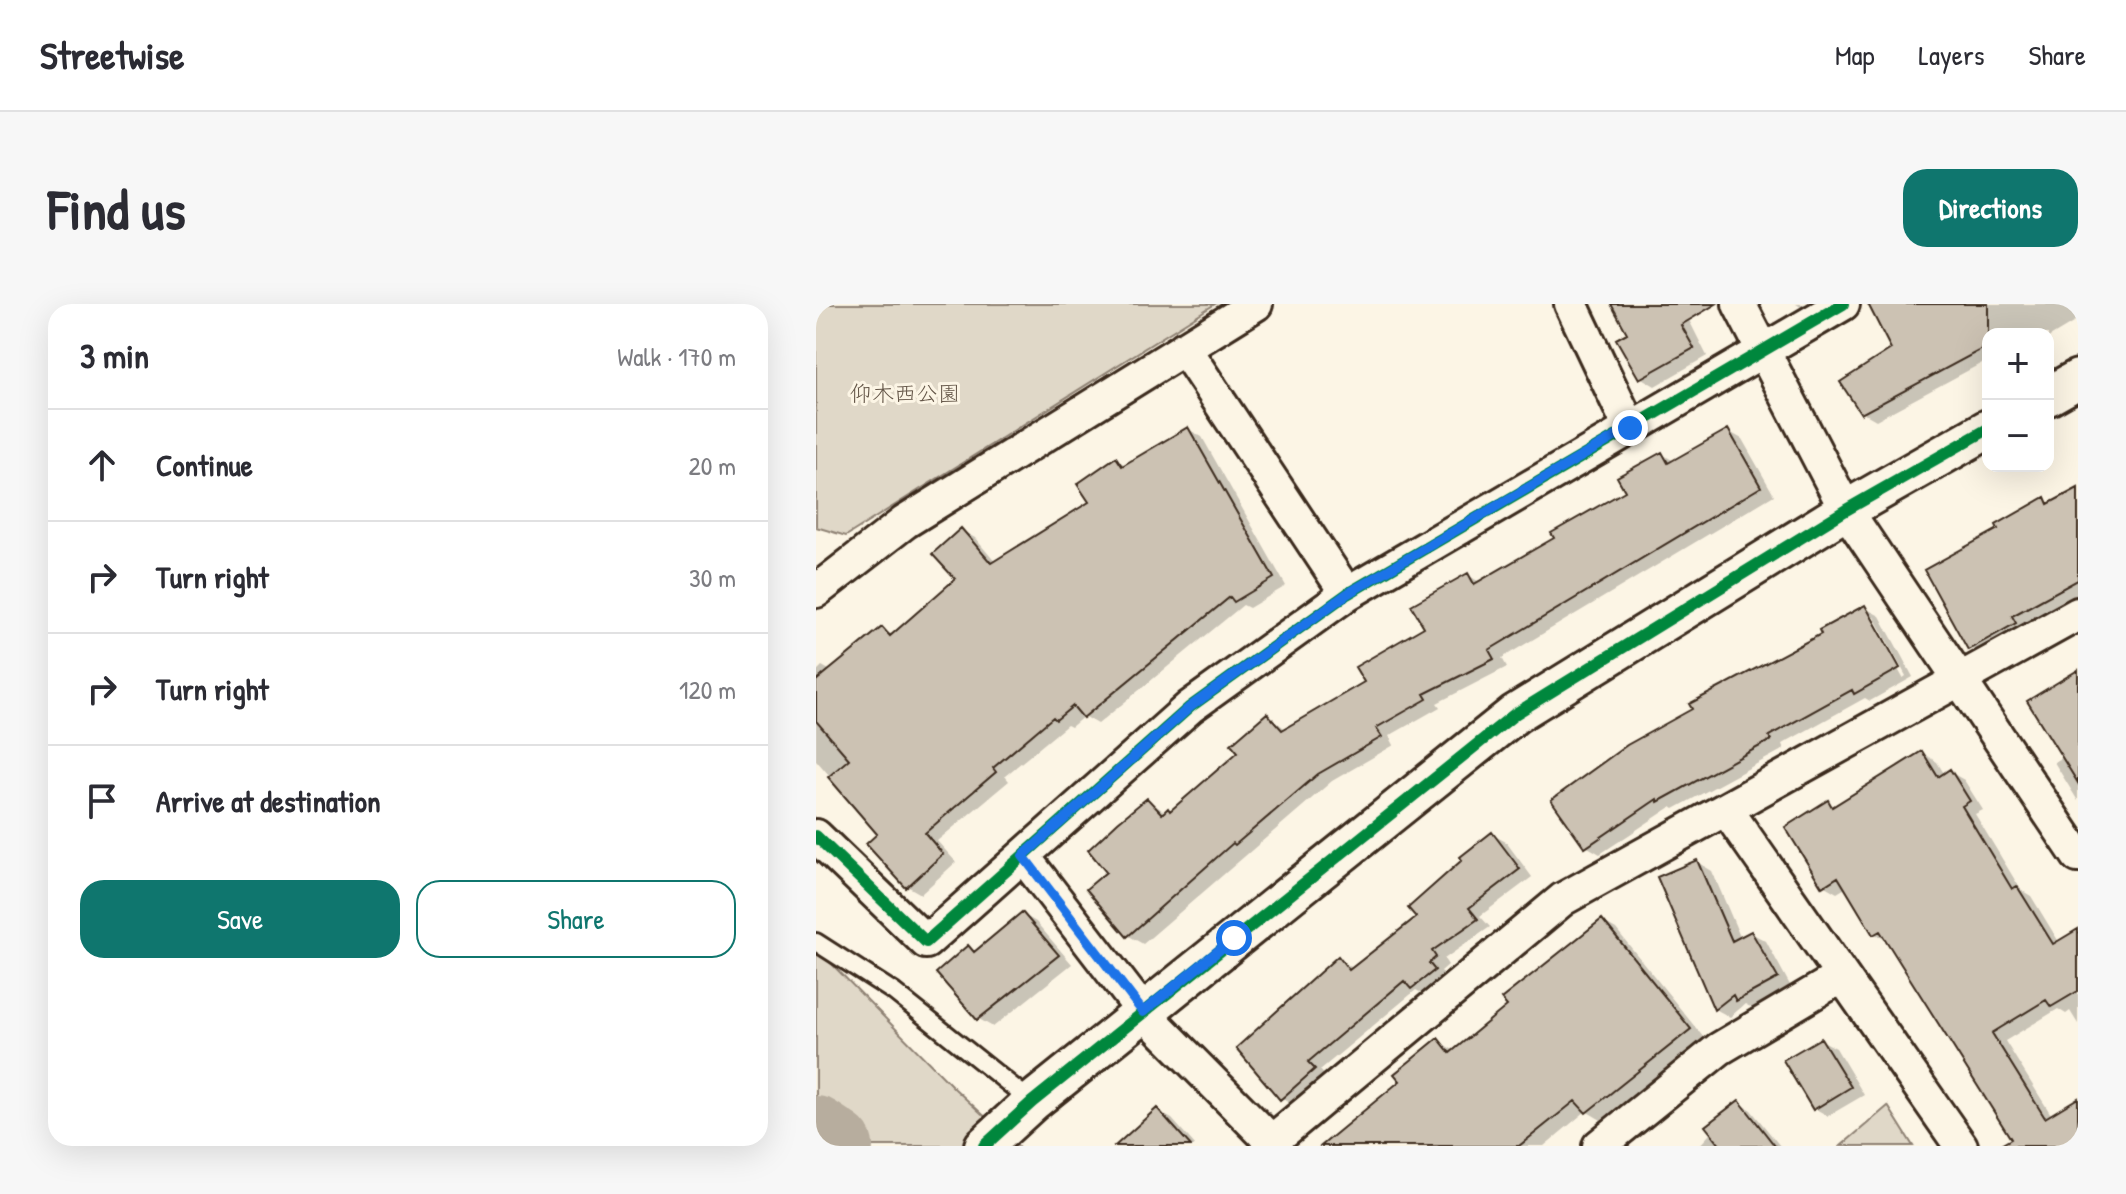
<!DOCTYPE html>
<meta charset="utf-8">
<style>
:root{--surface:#fff;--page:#f7f7f7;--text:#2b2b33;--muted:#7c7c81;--line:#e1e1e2;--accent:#0f766e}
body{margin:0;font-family:"Patrick Hand","Klee One",sans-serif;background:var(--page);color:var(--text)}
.controls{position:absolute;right:24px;top:24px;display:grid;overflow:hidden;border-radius:16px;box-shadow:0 8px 32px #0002}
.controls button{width:72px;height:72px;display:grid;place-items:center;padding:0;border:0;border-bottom:2px solid var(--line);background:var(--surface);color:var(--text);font:40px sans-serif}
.stop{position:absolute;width:24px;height:24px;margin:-18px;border:6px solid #1a73e8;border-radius:50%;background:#fff}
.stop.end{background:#1a73e8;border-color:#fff;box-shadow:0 2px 8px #0008}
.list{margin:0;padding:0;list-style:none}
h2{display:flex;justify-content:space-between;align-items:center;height:104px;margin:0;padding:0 32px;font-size:34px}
h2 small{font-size:26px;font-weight:400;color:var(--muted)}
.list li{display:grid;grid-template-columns:52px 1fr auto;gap:24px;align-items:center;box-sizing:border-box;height:112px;padding:0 32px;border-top:2px solid var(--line)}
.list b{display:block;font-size:30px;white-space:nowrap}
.list em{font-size:26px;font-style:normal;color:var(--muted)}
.actions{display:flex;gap:16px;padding:24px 32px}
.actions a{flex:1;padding:18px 0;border:2px solid var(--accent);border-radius:24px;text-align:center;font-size:28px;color:var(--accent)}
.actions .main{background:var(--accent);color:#fff}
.icon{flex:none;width:44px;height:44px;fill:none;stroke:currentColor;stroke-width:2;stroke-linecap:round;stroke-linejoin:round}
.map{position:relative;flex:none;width:1262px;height:842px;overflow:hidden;border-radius:24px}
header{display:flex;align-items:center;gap:48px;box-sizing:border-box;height:112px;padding:0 40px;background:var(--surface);border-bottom:2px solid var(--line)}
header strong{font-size:38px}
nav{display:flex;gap:44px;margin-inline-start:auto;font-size:28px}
.intro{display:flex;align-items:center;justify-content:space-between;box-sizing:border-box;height:192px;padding:0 48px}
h1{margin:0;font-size:56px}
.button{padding:20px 36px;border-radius:24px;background:var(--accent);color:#fff;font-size:28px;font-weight:700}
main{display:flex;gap:48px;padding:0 48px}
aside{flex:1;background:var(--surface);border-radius:24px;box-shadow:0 8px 32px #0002}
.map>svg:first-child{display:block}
.green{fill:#e0d8c8;stroke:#8e8173;stroke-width:2}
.shadow{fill:#0003;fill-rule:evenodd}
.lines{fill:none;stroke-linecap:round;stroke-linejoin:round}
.river{stroke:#b7ad9e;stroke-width:72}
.building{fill:#ccc2b3;stroke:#3b2a1e;stroke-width:2}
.service-casing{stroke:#3b2a1e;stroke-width:22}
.minor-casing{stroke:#3b2a1e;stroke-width:38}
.tertiary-casing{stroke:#3b2a1e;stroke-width:44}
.service{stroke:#fcf5e5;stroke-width:16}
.minor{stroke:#fcf5e5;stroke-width:32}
.tertiary{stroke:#fcf5e5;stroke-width:38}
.cycleway-casing{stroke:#fcf5e5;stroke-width:17}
.cycleway{stroke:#00873e;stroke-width:12}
.route{stroke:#1a73e8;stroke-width:10}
.labels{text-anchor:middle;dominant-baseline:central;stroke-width:6;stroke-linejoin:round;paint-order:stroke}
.park-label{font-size:22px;fill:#645648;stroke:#fcf5e5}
</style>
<header>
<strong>Streetwise</strong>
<nav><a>Map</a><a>Layers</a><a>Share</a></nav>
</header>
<div class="intro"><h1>Find us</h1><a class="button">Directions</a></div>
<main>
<aside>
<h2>3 min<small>Walk · 170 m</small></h2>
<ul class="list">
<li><svg class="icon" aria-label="ahead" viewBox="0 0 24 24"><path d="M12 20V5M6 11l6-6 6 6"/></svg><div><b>Continue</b></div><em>20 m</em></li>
<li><svg class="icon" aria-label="right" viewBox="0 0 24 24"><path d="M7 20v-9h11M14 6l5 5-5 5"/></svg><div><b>Turn right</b></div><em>30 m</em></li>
<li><svg class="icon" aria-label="right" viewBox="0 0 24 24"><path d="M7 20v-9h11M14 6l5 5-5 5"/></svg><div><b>Turn right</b></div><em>120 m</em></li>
<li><svg class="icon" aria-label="arrive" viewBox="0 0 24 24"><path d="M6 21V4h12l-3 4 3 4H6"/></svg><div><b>Arrive at destination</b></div></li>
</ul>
<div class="actions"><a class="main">Save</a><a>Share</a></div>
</aside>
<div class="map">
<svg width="1262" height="842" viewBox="0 0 1262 842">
<rect width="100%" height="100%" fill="#fcf5e5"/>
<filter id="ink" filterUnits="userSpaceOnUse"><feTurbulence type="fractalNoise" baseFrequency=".0125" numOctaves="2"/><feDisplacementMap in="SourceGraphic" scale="16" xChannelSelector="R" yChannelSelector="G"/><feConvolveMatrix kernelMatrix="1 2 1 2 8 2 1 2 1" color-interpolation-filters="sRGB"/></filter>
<g filter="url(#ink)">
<path class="green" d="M 0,0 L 399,0 L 30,232 L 0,223 Z
M 0,644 L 139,785 L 201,842 L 0,842 Z
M 1072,802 L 1097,842 L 1025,842 Z"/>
<path class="shadow" d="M 797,0 L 865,0 L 891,52 L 839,82 L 824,73 L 814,30 Z
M 980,0 L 1014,0 L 996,10 Z
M 1117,0 L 1262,0 L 1262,16 L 1232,34 L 1232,30 L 1172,30 L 1172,62 L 1166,59 L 1060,116 L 1046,108 L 1078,46 Z
M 372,125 L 386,133 L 470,282 L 433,304 L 427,301 L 282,420 L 268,412 L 255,423 L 251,421 L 189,472 L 193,477 L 121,537 L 140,558 L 105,590 L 91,582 L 64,530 L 0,456 L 0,368 L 6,362 L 15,367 L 66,325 L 77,331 L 142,275 L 145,226 L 159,234 L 180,259 L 276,199 L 301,156 L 311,162 Z
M 912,127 L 926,135 L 958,191 L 686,354 L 691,363 L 621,399 L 624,403 L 573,432 L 578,441 L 516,477 L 327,640 L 313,632 L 273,586 L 293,568 L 332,496 L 350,509 L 355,508 L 425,449 L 451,411 L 471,426 L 551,379 L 610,324 L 652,271 L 665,279 L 812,188 L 846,150 L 858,157 Z
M 1262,186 L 1262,291 L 1210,320 L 1213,327 L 1168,352 L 1154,344 L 1185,225 L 1229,196 L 1236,200 Z
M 1049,304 L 1064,312 L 1097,373 L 1054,397 L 1049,394 L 966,440 L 968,445 L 858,505 L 855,503 L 784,550 L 770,542 L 1008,331 ZM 1053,313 L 1058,313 L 1090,372 L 1087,374 Z
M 1262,368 L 1262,497 L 1238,458 L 1248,453 Z
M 1106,449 L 1121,458 L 1129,471 L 1134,468 L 1148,476 L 1167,506 L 1159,510 L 1205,586 L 1215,592 L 1243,638 L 1262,627 L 1262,720 L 1254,707 L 1250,710 L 1242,705 L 1189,737 L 1236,812 L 1262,795 L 1262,842 L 1187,842 L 1197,834 L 1074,638 L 1059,630 L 1031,583 L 1021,589 L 1007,581 L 1012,499 L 1019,503 Z
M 677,531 L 690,538 L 716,573 L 664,612 L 674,623 L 628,655 L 632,661 L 625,667 L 631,674 L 609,691 L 600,686 L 504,766 L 511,774 L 479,802 L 466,794 L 523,655 L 538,665 L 602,613 Z
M 881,558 L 896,567 L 925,635 L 935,629 L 950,637 L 975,683 L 936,704 L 929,700 L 914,713 L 899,705 Z
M 206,610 L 220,618 L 256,660 L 177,723 L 163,715 L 152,643 L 161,648 Z
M 786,617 L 800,625 L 888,734 L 785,816 L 770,807 L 728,842 L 533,842 L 622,737 L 639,747 L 694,703 Z
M 1005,736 L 1020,744 L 1048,791 L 1012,812 L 998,804 Z
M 923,798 L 935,806 L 964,842 L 883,842 Z
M 341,807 L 356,815 L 380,842 L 302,842 Z"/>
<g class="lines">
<path class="river" d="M 0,828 L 21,842"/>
</g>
<path class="building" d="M 795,0 L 900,0 L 865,21 L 878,44 L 823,75 L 800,35 L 811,29 Z
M 1052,0 L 1172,0 L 1172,42 L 1045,110 L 1024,78 L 1075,45 Z
M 372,123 L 458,274 L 418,298 L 414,293 L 267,414 L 257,402 L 240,416 L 237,413 L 177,464 L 180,468 L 109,529 L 127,550 L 90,584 L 50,540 L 61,530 L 12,473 L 33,455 L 0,417 L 0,377 L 66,323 L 74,332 L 139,275 L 116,250 L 145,224 L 175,259 L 273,198 L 261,180 L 300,153 L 306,162 Z
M 912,125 L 945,183 L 673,346 L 678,355 L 608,390 L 611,395 L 560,424 L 566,433 L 502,470 L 419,541 L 417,539 L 311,633 L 270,585 L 290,568 L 272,546 L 302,518 L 331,494 L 346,510 L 352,504 L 354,507 L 422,448 L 415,440 L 451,409 L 466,426 L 548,378 L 539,363 L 608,323 L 595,301 L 652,269 L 658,280 L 738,234 L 735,229 L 809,187 L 801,173 L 846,148 L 852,159 Z
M 1262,184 L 1262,276 L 1196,312 L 1200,319 L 1152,346 L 1108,266 L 1182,225 L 1180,221 L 1229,193 L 1232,200 Z
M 1049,301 L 1084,364 L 1038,390 L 1036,386 L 953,432 L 955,436 L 842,498 L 841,495 L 769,544 L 735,496 L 811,441 L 876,405 L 873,400 L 1005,330 L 1003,326 Z
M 1262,366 L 1262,479 L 1211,397 Z
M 1106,447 L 1122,473 L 1134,465 L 1154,497 L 1146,502 L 1196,585 L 1201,582 L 1237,640 L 1262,625 L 1262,687 L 1235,703 L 1230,696 L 1176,729 L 1229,814 L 1262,794 L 1262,831 L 1247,842 L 1183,842 L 1195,835 L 1064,627 L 1057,631 L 1022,573 L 1006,583 L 969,523 L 1012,496 L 1016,503 Z
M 676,528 L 704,565 L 653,604 L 662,615 L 616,647 L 620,653 L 613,659 L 619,666 L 595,685 L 588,677 L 492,758 L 499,765 L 464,796 L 420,744 L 522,652 L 533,666 L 600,613 L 592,604 L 646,556 L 644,553 Z
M 881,556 L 916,637 L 935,627 L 962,674 L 920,697 L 917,691 L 898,706 L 841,573 Z
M 206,608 L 243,651 L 161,716 L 120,669 L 152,641 L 158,648 Z
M 786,615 L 875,725 L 770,809 L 759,797 L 703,842 L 505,842 L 584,777 L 578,770 L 594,757 L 622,734 L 634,749 L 691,702 L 685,695 Z
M 1005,734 L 1035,783 L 997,806 L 967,756 Z
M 923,796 L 959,842 L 905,842 L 889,822 Z
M 341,804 L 375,842 L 299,842 Z"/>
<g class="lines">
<g class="service-casing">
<path id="service" d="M 0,638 L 78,688 L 216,798"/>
</g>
<g class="minor-casing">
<path id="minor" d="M 755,0 L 814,124
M 923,0 L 1030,206 L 1262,552
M 368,44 L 531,290
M 0,287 L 89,218 L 440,0
M 910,505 L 1145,842
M 0,532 L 110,638 L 374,403 L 531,290 L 1027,0
M 207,552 L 327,708 L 460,842
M 455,838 L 747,595 L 1262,310
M 783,842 L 903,745 L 1026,672"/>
</g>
<g class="tertiary-casing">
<path id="tertiary" d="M 1232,92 L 1262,75
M 168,842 L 216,798 L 699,410 L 1030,206 L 1172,125"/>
</g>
<use href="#service" class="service"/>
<use href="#minor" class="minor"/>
<use href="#tertiary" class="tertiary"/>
<g class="cycleway-casing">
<path id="cycleway" d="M 0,532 L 110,638 L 374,403 L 531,290 L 1027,0
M 168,842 L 216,798 L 699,410 L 1030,206 L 1172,125"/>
</g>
<use href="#cycleway" class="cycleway"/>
</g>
</g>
<g class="lines" filter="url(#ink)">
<path class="route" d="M 418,634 L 327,708 L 207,552 L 374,403 L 531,290 L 814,124"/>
</g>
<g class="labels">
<g class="park-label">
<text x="89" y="89">仰木西公園</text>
</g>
</g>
</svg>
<div class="controls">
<button>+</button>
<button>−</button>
</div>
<div class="stop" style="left:418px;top:634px"></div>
<div class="stop end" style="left:814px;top:124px"></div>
</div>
</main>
